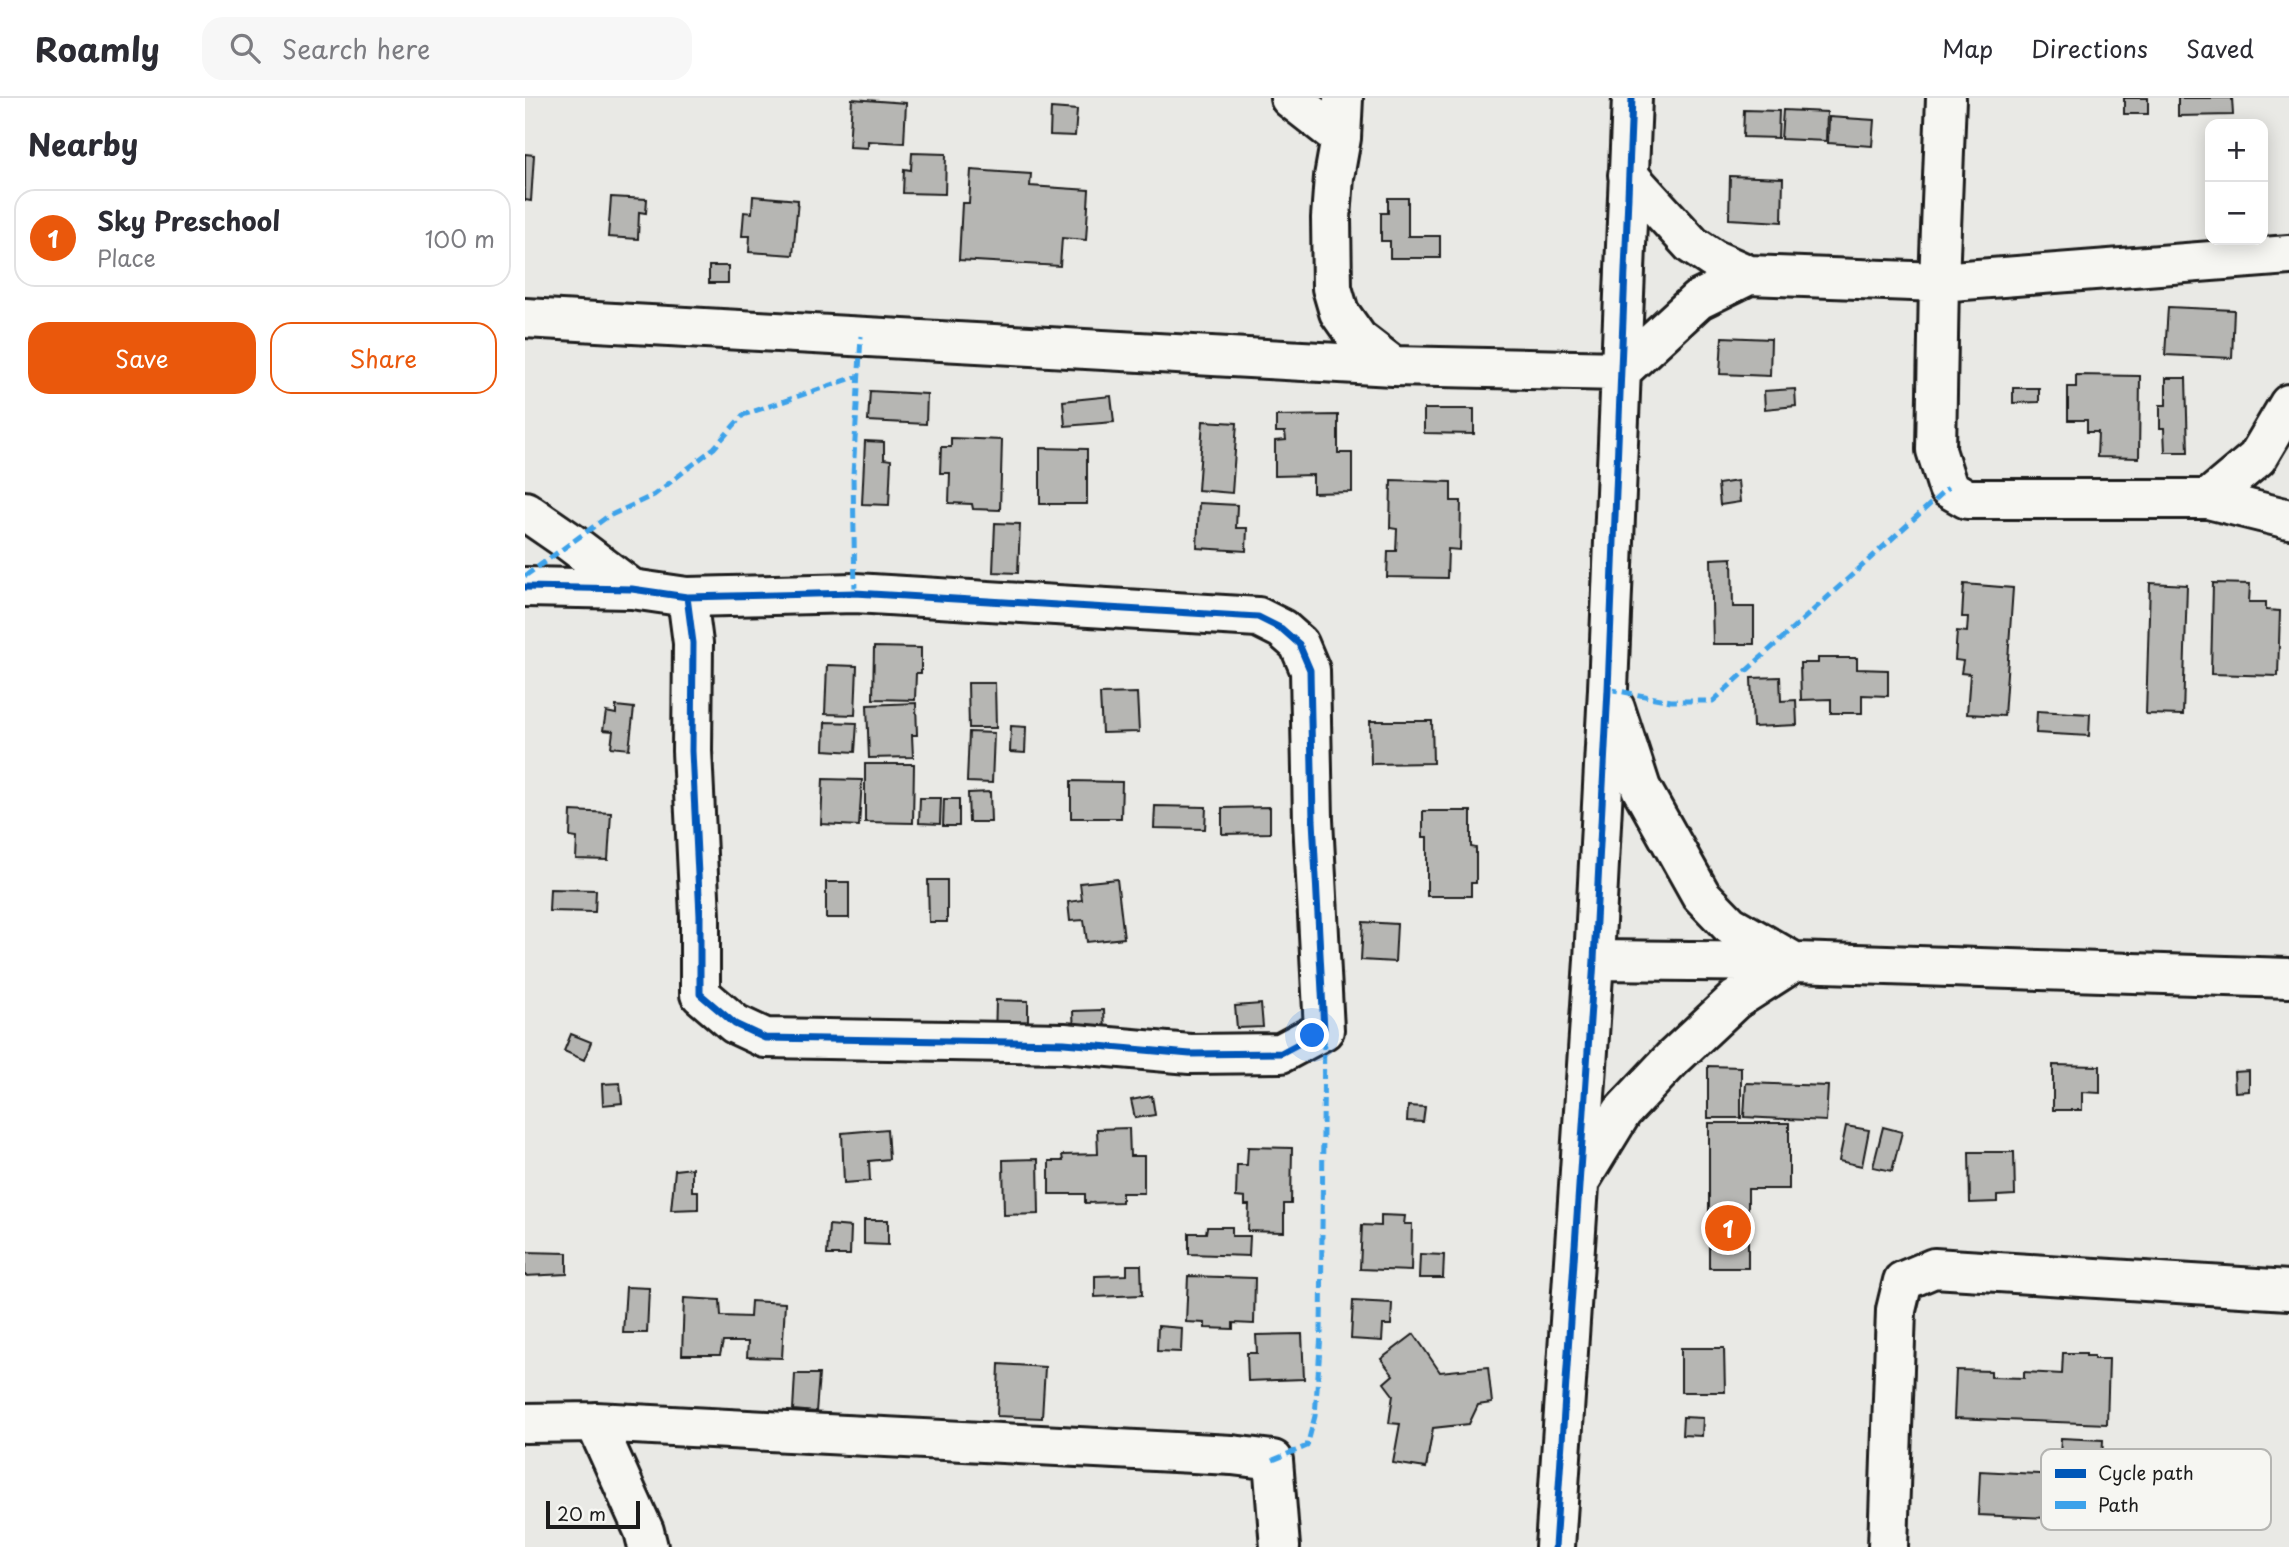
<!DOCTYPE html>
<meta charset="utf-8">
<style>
:root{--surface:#fff;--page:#f7f7f7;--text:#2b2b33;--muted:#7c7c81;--line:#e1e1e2;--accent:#ea580c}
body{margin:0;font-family:"Playpen Sans",sans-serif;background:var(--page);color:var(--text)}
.controls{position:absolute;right:21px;top:21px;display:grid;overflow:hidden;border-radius:14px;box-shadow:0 4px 18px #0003}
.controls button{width:63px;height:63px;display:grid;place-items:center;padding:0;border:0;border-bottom:2px solid var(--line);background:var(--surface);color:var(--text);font:35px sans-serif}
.scale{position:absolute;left:21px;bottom:18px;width:94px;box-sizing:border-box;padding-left:7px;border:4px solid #1c1c1c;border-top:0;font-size:19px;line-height:24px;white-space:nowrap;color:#1c1c1c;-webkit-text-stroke:5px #f6f6f2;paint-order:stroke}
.you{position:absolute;left:788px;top:938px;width:24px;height:24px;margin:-18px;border:5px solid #fff;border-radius:50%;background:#1a73e8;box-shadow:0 0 0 10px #1a73e833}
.badge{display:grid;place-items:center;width:46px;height:46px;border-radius:50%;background:var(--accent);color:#fff;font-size:23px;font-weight:700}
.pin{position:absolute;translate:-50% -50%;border:4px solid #fff;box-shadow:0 2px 7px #0006}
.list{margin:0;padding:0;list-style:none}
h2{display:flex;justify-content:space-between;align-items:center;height:91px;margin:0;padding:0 28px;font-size:30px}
h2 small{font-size:23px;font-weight:400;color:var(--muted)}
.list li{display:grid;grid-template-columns:46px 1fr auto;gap:21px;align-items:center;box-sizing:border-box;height:98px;margin:0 14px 14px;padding:0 14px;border:2px solid var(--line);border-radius:21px}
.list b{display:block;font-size:26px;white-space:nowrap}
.list p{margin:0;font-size:23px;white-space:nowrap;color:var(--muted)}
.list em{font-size:23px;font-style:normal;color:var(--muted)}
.actions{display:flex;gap:14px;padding:21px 28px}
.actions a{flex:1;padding:16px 0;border:2px solid var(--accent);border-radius:21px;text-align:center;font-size:24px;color:var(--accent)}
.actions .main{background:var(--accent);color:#fff}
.icon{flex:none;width:38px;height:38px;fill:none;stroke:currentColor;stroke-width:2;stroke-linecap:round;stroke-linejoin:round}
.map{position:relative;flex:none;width:1764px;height:1449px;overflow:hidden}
header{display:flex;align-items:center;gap:42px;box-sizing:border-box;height:98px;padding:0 35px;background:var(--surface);border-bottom:2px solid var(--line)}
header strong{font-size:33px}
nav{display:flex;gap:38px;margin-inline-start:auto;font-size:24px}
.search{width:490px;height:63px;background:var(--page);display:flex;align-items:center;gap:18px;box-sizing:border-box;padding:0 24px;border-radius:21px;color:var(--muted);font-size:26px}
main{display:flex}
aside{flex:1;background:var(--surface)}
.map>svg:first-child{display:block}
.building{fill:#b6b6b3;stroke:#1c1c1c;stroke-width:2}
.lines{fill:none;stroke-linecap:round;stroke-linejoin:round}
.minor-casing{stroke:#1c1c1c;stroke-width:44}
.minor{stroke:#f6f6f2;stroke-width:38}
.quiet{stroke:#3da2ea;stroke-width:5;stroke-dasharray:10 5;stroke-linecap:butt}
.cycleway-casing{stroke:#f6f6f2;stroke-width:11}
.cycleway{stroke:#0057b8;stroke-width:7}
.key{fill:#f6f6f2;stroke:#b5b5b2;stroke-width:2}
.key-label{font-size:19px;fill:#1c1c1c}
</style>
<header>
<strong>Roamly</strong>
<div class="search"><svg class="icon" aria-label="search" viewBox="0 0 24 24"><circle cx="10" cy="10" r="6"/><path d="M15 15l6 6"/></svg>Search here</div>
<nav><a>Map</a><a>Directions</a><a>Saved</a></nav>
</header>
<main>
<aside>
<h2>Nearby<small></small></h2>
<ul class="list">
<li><span class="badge">1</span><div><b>Sky Preschool</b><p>Place</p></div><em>100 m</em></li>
</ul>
<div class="actions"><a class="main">Save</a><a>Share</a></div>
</aside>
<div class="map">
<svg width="1764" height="1449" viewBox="0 0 1764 1449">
<rect width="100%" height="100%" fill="#e9e9e5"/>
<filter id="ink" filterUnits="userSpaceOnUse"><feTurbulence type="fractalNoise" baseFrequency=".0143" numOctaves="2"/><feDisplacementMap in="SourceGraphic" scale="14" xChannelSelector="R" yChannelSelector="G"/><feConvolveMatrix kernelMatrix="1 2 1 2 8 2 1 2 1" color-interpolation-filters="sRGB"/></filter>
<g filter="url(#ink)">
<path class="building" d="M 1599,0 L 1623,0 L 1623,16 L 1599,16 Z
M 1653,0 L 1707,0 L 1708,17 L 1653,18 Z
M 327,1 L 381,5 L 379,45 L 343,43 L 343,50 L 324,49 Z
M 526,10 L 552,12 L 550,38 L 525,37 Z
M 1219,12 L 1254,13 L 1253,40 L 1218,39 Z
M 1258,12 L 1302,14 L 1301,43 L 1256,41 Z
M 1304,19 L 1349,22 L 1347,48 L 1303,45 Z
M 387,55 L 421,56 L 420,96 L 378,95 L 379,71 L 386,72 Z
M 0,56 L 9,57 L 6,103 L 0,102 Z
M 446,72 L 506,76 L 505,88 L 564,92 L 561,142 L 537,140 L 535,168 L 434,162 L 437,105 L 444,105 Z
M 1205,78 L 1258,80 L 1257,124 L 1204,121 Z
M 228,98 L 273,102 L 268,157 L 224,154 L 225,138 L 217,138 L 219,114 L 227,115 Z
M 86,99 L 122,101 L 121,115 L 114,114 L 113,141 L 83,139 Z
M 863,100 L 883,100 L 883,138 L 915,138 L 915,160 L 865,160 L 865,143 L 856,143 L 856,115 L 863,115 Z
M 184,168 L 203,168 L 203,185 L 184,185 Z
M 1643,209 L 1709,212 L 1707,260 L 1640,257 Z
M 1197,239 L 1246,241 L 1245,278 L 1195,276 Z
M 1551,277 L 1615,278 L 1614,360 L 1572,359 L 1573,334 L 1562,334 L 1562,322 L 1543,322 L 1543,289 L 1551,289 Z
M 1641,280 L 1661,280 L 1663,354 L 1640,354 L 1639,330 L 1635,330 L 1635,307 L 1641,307 Z
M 1488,290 L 1514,290 L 1514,304 L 1488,305 Z
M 1270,291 L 1271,308 L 1240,311 L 1239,293 Z
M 345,293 L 402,296 L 401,326 L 343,323 Z
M 586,298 L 589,324 L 540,328 L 538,303 Z
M 899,311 L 949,311 L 949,336 L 899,335 Z
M 813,317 L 813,355 L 827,355 L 827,394 L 788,395 L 788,377 L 750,378 L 750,343 L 761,342 L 760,334 L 751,334 L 751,318 Z
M 678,323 L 712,325 L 707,395 L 673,392 Z
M 426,340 L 477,342 L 475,412 L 448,411 L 447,406 L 424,405 L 425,375 L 415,375 L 416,349 L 426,349 Z
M 340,343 L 359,344 L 359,361 L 366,362 L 364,407 L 337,406 Z
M 515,350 L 562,351 L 562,406 L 515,406 Z
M 866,382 L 926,384 L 926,403 L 936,403 L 935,452 L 923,451 L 922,480 L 862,479 L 863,453 L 871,453 L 872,431 L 865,430 Z
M 1213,383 L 1215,404 L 1195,407 L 1193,386 Z
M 674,405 L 712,407 L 711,430 L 722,430 L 721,453 L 672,450 Z
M 470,425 L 495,426 L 493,475 L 468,474 Z
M 1207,460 L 1208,509 L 1229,509 L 1229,546 L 1188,546 L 1186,461 Z
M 1625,485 L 1662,487 L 1658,617 L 1621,616 Z
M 1688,485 L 1725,486 L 1724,504 L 1741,504 L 1741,512 L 1755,513 L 1753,578 L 1686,576 Z
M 1439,486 L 1488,490 L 1479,618 L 1442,616 L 1445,576 L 1436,575 L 1438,563 L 1430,562 L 1432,533 L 1442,534 L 1443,519 L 1437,519 Z
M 349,549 L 396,550 L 396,575 L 391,575 L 390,602 L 348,601 Z
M 1293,560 L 1332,560 L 1332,571 L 1363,572 L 1363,598 L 1337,597 L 1337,615 L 1306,615 L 1306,601 L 1276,602 L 1275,565 L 1293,565 Z
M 302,567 L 332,568 L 330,617 L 300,616 Z
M 1255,579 L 1256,603 L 1271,602 L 1272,627 L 1228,629 L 1226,580 Z
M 443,585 L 470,585 L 471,630 L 444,630 Z
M 612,595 L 614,634 L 577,635 L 575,596 Z
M 391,605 L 392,637 L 387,637 L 388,659 L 344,660 L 342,607 Z
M 91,608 L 109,610 L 104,651 L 86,649 L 88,633 L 78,632 L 81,614 L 91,616 Z
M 1512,613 L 1565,616 L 1564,638 L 1511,635 Z
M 845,623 L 907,623 L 908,665 L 846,666 Z
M 300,624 L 332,625 L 330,654 L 299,652 Z
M 486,628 L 501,629 L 500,655 L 485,654 Z
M 444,634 L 469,635 L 467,685 L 442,684 Z
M 340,666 L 389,666 L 388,725 L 340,724 Z
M 298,681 L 337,682 L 334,728 L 296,726 Z
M 546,683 L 597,684 L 596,720 L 546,720 Z
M 465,694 L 466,724 L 444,724 L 443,695 Z
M 395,700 L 416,700 L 415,726 L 394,725 Z
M 419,701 L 434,701 L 434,728 L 418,728 Z
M 630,708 L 681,709 L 680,731 L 629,730 Z
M 745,709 L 745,735 L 697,736 L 697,710 Z
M 46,713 L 86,715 L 83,762 L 51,761 L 52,740 L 45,739 Z
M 898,713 L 946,713 L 946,749 L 951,750 L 951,785 L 946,785 L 946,798 L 902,798 L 902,739 L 898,739 Z
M 592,781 L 599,840 L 562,844 L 559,822 L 545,823 L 543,804 L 557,802 L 555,785 Z
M 403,782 L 422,782 L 422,824 L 404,824 Z
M 301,784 L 324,784 L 324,820 L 301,820 Z
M 25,791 L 71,792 L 70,814 L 24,813 Z
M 838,824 L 872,826 L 870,864 L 836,862 Z
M 471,902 L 503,903 L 503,927 L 470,942 Z
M 736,906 L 738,929 L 712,930 L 710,908 Z
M 579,912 L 580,935 L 549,936 L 548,913 Z
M 46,936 L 66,944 L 59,962 L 39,953 Z
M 1528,967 L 1575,968 L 1575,995 L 1557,994 L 1557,1012 L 1528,1012 Z
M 1183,968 L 1216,969 L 1216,1020 L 1183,1020 Z
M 1724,973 L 1724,993 L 1710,994 L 1709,974 Z
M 95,985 L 97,1005 L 78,1007 L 77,986 Z
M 1221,985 L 1303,988 L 1301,1023 L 1219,1019 Z
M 627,998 L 630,1017 L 610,1020 L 606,1002 Z
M 883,1008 L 900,1009 L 898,1024 L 882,1023 Z
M 1184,1025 L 1264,1025 L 1264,1091 L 1223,1091 L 1223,1170 L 1184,1170 Z
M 1321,1028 L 1344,1032 L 1337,1068 L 1314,1063 Z
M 1358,1029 L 1377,1034 L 1367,1073 L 1348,1069 Z
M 604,1030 L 605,1058 L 619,1058 L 619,1095 L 597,1095 L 597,1104 L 560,1105 L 560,1096 L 524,1096 L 524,1063 L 538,1063 L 537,1057 L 573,1056 L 572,1031 Z
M 362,1031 L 364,1061 L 344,1063 L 345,1083 L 319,1085 L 317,1035 Z
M 723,1049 L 767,1050 L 766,1106 L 759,1106 L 759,1134 L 723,1133 L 724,1107 L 720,1107 L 720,1100 L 711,1099 L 712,1067 L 722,1067 Z
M 1444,1054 L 1489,1054 L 1490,1097 L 1472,1098 L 1472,1104 L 1445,1105 Z
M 513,1061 L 514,1116 L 479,1117 L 478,1062 Z
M 167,1070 L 167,1093 L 173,1093 L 173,1111 L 146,1112 L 150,1072 Z
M 856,1117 L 880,1118 L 879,1126 L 887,1126 L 886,1173 L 835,1171 L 837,1127 L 856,1128 Z
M 339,1122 L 363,1122 L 363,1147 L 339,1146 Z
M 304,1127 L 326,1129 L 325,1157 L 302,1157 Z
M 682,1129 L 707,1129 L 707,1138 L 725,1138 L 724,1158 L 664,1156 L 664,1135 L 681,1135 Z
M 0,1154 L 42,1155 L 42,1176 L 0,1178 Z
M 895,1156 L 919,1157 L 918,1180 L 894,1180 Z
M 602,1167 L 616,1167 L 617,1197 L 570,1199 L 570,1178 L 602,1177 Z
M 663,1178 L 730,1180 L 729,1226 L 708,1225 L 708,1231 L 680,1230 L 680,1225 L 661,1224 Z
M 101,1189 L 124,1190 L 122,1235 L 98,1235 Z
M 159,1200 L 195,1202 L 196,1218 L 225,1219 L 226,1203 L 260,1205 L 257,1260 L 222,1259 L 223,1244 L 198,1244 L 195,1257 L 157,1257 Z
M 828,1203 L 867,1205 L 866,1227 L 858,1227 L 857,1243 L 826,1241 Z
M 633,1228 L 657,1230 L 656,1254 L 632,1253 Z
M 777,1236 L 779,1281 L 723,1283 L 722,1255 L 732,1255 L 731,1237 Z
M 889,1236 L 915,1274 L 963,1269 L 967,1305 L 953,1307 L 944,1326 L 908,1330 L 901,1370 L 868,1365 L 875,1326 L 864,1325 L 868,1297 L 859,1285 L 868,1277 L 856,1261 Z
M 1156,1250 L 1199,1250 L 1200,1294 L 1156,1294 Z
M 1538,1255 L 1561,1255 L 1561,1258 L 1569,1258 L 1569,1261 L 1584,1261 L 1582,1326 L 1429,1320 L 1431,1272 L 1466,1273 L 1466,1279 L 1499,1280 L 1499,1274 L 1537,1276 Z
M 474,1266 L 520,1269 L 517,1320 L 472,1318 Z
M 270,1276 L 294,1276 L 291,1314 L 268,1312 Z
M 1158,1319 L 1178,1320 L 1177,1338 L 1157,1337 Z
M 1536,1340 L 1578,1342 L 1574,1422 L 1453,1417 L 1455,1373 L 1534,1377 Z"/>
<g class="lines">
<g class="minor-casing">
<path id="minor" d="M 765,0 L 816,40
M 818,0 L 816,40 L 809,79 L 806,120 L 807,190 L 814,214 L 833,241 L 868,268
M 1421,0 L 1414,184 L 1411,352 L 1423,390 L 1442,401 L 1683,401 L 1764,421
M 1103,77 L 1167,147 L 1188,161 L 1224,177 L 1414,184 L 1764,157
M 0,220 L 868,268 L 1096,273 L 1173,202 L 1224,177
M 1683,401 L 1732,360 L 1764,306
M 0,413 L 45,444 L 107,491
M 0,489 L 107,491 L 162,499 L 330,495 L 733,519 L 757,531 L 774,546 L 785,572 L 788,722 L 799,932 L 756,955 L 665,956 L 539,945 L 240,940 L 210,926 L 175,896 L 175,818 L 167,653 L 168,545 L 162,499
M 1069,862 L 1269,864 L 1764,880
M 1056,1081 L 1097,1014 L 1147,961 L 1210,902 L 1269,864 L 1205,827 L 1176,797 L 1116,690 L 1090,610
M 70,1324 L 119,1433 L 123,1449
M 0,1325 L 70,1324 L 707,1357 L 748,1362 L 755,1449
M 1030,1449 L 1069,862 L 1083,591 L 1107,0
M 1363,1449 L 1371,1212 L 1378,1183 L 1409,1170 L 1764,1192"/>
</g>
<use href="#minor" class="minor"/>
<path class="quiet" d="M 0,478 L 82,419 L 129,397 L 189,350 L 218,317 L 333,278
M 330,495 L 328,377 L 336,238
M 1083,591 L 1146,603 L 1188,603 L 1423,390
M 748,1362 L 782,1348 L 790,1318 L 796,1236 L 799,932"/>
<g class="cycleway-casing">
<path id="cycleway" d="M 0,489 L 107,491 L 162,499 L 330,495 L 733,519 L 757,531 L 774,546 L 785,572 L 788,722 L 799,932 L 756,955 L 665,956 L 539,945 L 240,940 L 210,926 L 175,896 L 175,818 L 167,653 L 168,545 L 162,499
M 1030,1449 L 1069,862 L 1083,591 L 1107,0"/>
</g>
<use href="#cycleway" class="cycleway"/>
</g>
</g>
<rect x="1516" y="1351" width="230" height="81" rx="10" class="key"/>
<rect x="1530" y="1371" width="31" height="9" fill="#0057b8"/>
<rect x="1530" y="1403" width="31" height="8" fill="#3da2ea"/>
<g class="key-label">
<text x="1573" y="1382">Cycle path</text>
<text x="1573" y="1414">Path</text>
</g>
</svg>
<div class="controls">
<button>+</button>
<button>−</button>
</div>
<div class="scale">20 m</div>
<div class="you"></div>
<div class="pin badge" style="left:1203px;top:1130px">1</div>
</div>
</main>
